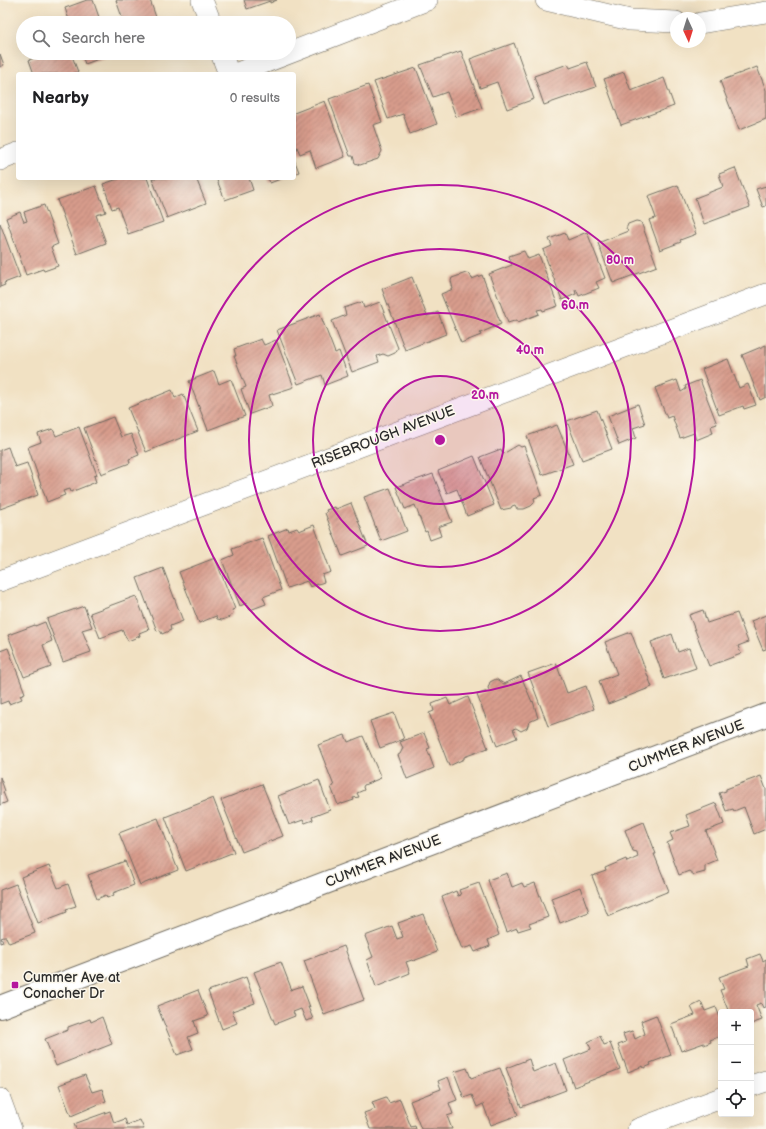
<!DOCTYPE html>
<meta charset="utf-8">
<style>
:root{--surface:#fff;--page:#f2f2f2;--text:#202124;--muted:#757577;--line:#e0e0e0}
body{margin:0;font-family:"Balsamiq Sans",sans-serif;background:var(--page);color:var(--text)}
.controls{position:absolute;right:12px;bottom:12px;display:grid;overflow:hidden;border-radius:4px;box-shadow:0 4px 16px #0002}
.controls button{width:36px;height:36px;display:grid;place-items:center;padding:0;border:0;border-bottom:1px solid var(--line);background:var(--surface);color:var(--text);font:20px sans-serif}
.compass{position:absolute;left:670px;top:12px;width:36px;height:36px;border-radius:50%;background:var(--surface);box-shadow:0 4px 16px #0002;rotate:176deg}
.list{margin:0;padding:0;list-style:none}
h2{display:flex;justify-content:space-between;align-items:center;height:52px;margin:0;padding:0 16px;font-size:17px}
h2 small{font-size:13px;font-weight:400;color:var(--muted)}
.icon{flex:none;width:22px;height:22px;fill:none;stroke:currentColor;stroke-width:2;stroke-linecap:round;stroke-linejoin:round}
.map{position:relative;flex:none;width:766px;height:1129px;overflow:hidden}
.search{position:absolute;background:var(--surface);box-shadow:0 4px 16px #0002;left:16px;top:16px;width:280px;height:44px;display:flex;align-items:center;gap:10px;box-sizing:border-box;padding:0 14px;border-radius:22px;color:var(--muted);font-size:15px}
.panel{position:absolute;background:var(--surface);box-shadow:0 4px 16px #0002;left:16px;top:72px;width:280px;height:108px;border-radius:4px}
.map>svg:first-child{display:block}
.building{fill:url(#building-hatch)}
.lines{fill:none;stroke-linecap:round;stroke-linejoin:round}
.minor-casing{stroke:#706b60;stroke-width:22}
.tertiary-casing{stroke:#706b60;stroke-width:24}
.minor{stroke:#fff;stroke-width:21}
.tertiary{stroke:#fff;stroke-width:22}
.ring{fill:none;stroke:#b5179e;stroke-width:2}
.poi-dot{fill:#b5179e;stroke:#fbf7ec;stroke-width:1.5}
.labels{text-anchor:middle;dominant-baseline:central;stroke-width:3;stroke-linejoin:round;paint-order:stroke}
.street-label{font-size:14px;fill:#2b2b2b;stroke:#fbf7ec}
.poi-label{font-size:14px;fill:#2b2b2b;stroke:#fbf7ec;text-anchor:start}
.centre{fill:#b5179e;stroke:#fbf7ec;stroke-width:2}
.ring-label{font-size:12px;text-anchor:middle;font-weight:bold;fill:#b5179e;stroke:#fbf7ec;stroke-width:3;stroke-linejoin:round;paint-order:stroke}
</style>
<div class="map">
<svg width="766" height="1129" viewBox="0 0 766 1129">
<defs>
<pattern id="building-hatch" width="6" height="6" patternUnits="userSpaceOnUse"><rect width="6" height="6" fill="#d89c8c"/><path d="M-1 1l2-2M0 6l6-6M5 7l2-2" fill="none" stroke="#af7f73"/></pattern>
</defs>
<rect width="100%" height="100%" fill="#fbf7ec"/>
<filter id="ink" filterUnits="userSpaceOnUse"><feTurbulence type="fractalNoise" baseFrequency=".025" numOctaves="2"/><feDisplacementMap in="SourceGraphic" scale="8" xChannelSelector="R" yChannelSelector="G"/><feConvolveMatrix kernelMatrix="1 2 1 2 8 2 1 2 1" color-interpolation-filters="sRGB"/></filter>
<filter id="wash" filterUnits="userSpaceOnUse"><feTurbulence type="fractalNoise" baseFrequency=".012" numOctaves="4" result="noise"/><feDisplacementMap in="SourceGraphic" scale="16" xChannelSelector="R" yChannelSelector="G"/><feGaussianBlur stdDeviation="0.9" result="paint"/><feColorMatrix in="noise" values="0 0 0 0 0 0 0 0 0 0 0 0 0 0 0 0 0 1.4 0 .05"/><feComposite in="paint" operator="in"/></filter>
<g filter="url(#wash)">
<rect width="100%" height="100%" fill="#f1e1c3"/>
<g id="blocks">
<path class="building" d="M 87,0 L 93,0 L 101,23 L 70,23 L 65,8 Z
M 116,0 L 150,0 L 158,23 L 124,23 Z
M 244,0 L 277,0 L 270,3 L 270,1 L 247,9 Z
M 58,19 L 60,23 L 46,23 Z
M 514,43 L 534,99 L 507,109 L 497,82 L 480,88 L 470,59 Z
M 461,51 L 482,108 L 456,117 L 447,92 L 433,97 L 420,65 Z
M 37,53 L 71,53 L 78,72 L 72,74 L 34,74 L 29,60 L 38,56 Z
M 81,53 L 115,53 L 85,64 Z
M 0,54 L 4,65 L 0,67 Z
M 587,62 L 596,87 L 544,105 L 534,76 L 568,64 L 570,68 Z
M 757,67 L 766,90 L 766,119 L 739,130 L 720,81 Z
M 416,68 L 437,124 L 410,134 L 403,114 L 388,119 L 374,82 Z
M 624,72 L 631,91 L 664,78 L 674,106 L 621,125 L 604,79 Z
M 368,85 L 382,122 L 373,125 L 382,151 L 378,159 L 360,165 L 355,163 L 353,156 L 350,156 L 329,99 Z
M 325,101 L 345,157 L 316,168 L 310,150 L 300,154 L 297,147 L 295,148 L 294,144 L 294,113 Z
M 294,159 L 299,172 L 294,174 Z
M 735,168 L 750,207 L 704,224 L 695,198 L 723,187 L 719,174 Z
M 121,178 L 147,178 L 163,222 L 128,234 L 118,207 L 112,209 L 103,184 Z
M 152,178 L 196,178 L 206,203 L 167,218 Z
M 216,178 L 249,178 L 253,190 L 225,200 Z
M 268,178 L 283,178 L 270,183 Z
M 678,185 L 696,234 L 680,240 L 681,242 L 660,250 L 649,220 L 656,218 L 648,196 Z
M 96,186 L 106,212 L 96,215 L 106,243 L 77,254 L 57,200 Z
M 766,186 L 766,206 L 763,207 L 756,189 Z
M 44,205 L 58,244 L 51,247 L 58,266 L 44,271 L 43,269 L 26,275 L 6,218 L 20,212 L 24,222 L 27,221 L 24,212 Z
M 636,221 L 641,222 L 657,266 L 613,283 L 598,243 L 628,231 L 626,229 L 628,224 Z
M 0,223 L 20,277 L 4,283 L 5,285 L 0,287 Z
M 587,232 L 605,278 L 596,282 L 599,288 L 579,296 L 576,289 L 575,290 L 576,294 L 562,300 L 543,250 L 552,246 L 549,239 L 565,233 L 568,240 Z
M 524,251 L 528,259 L 539,255 L 558,306 L 543,311 L 542,309 L 537,310 L 539,314 L 518,322 L 517,320 L 508,323 L 489,274 L 512,265 L 509,256 Z
M 466,273 L 470,274 L 472,279 L 482,275 L 501,324 L 480,333 L 481,335 L 461,343 L 441,294 L 453,289 L 451,281 L 452,278 Z
M 412,277 L 427,316 L 438,312 L 446,334 L 405,350 L 382,289 Z
M 362,302 L 364,308 L 380,302 L 398,348 L 395,353 L 388,356 L 383,354 L 377,356 L 379,362 L 352,372 L 332,321 L 346,315 L 344,308 Z
M 320,314 L 335,353 L 339,351 L 348,376 L 325,385 L 322,375 L 298,384 L 277,330 Z
M 261,339 L 264,345 L 276,340 L 294,387 L 269,395 L 272,406 L 250,414 L 241,389 L 246,387 L 234,356 L 236,356 L 234,349 Z
M 766,345 L 766,397 L 760,400 L 742,355 Z
M 728,359 L 739,388 L 748,384 L 756,405 L 744,409 L 743,406 L 719,415 L 702,369 Z
M 214,371 L 219,384 L 231,379 L 245,416 L 208,430 L 189,381 Z
M 677,380 L 681,392 L 686,389 L 685,386 L 700,380 L 717,424 L 711,426 L 713,433 L 696,440 L 694,433 L 680,438 L 672,416 L 667,418 L 655,388 Z
M 172,390 L 175,398 L 183,394 L 198,431 L 146,452 L 128,408 Z
M 638,404 L 645,424 L 633,428 L 636,438 L 619,445 L 608,416 Z
M 597,410 L 612,449 L 582,460 L 567,421 Z
M 113,417 L 121,437 L 131,434 L 139,455 L 129,459 L 130,463 L 101,474 L 84,428 Z
M 557,425 L 573,464 L 542,475 L 527,436 Z
M 79,427 L 97,475 L 94,476 L 96,482 L 71,492 L 70,489 L 63,491 L 65,495 L 47,502 L 28,447 L 41,442 L 38,434 L 53,429 L 56,436 Z
M 518,445 L 521,447 L 524,446 L 542,495 L 534,498 L 535,502 L 531,506 L 524,509 L 517,509 L 515,505 L 512,506 L 511,508 L 501,510 L 480,457 L 501,449 L 503,454 Z
M 8,447 L 15,467 L 27,463 L 38,495 L 0,509 L 0,450 Z
M 474,456 L 494,505 L 467,516 L 457,489 L 447,493 L 438,471 Z
M 433,474 L 452,522 L 438,527 L 441,536 L 430,540 L 427,531 L 425,532 L 415,505 L 405,509 L 396,487 Z
M 390,488 L 407,531 L 381,541 L 364,497 Z
M 351,503 L 368,546 L 342,556 L 325,513 L 327,512 L 326,510 L 335,507 L 336,509 Z
M 314,525 L 331,572 L 322,575 L 324,582 L 310,587 L 307,581 L 287,588 L 268,536 L 288,528 L 289,531 L 297,528 L 299,531 Z
M 262,538 L 281,590 L 263,597 L 266,604 L 250,610 L 247,603 L 240,606 L 222,560 L 234,555 L 232,549 Z
M 215,558 L 235,609 L 232,610 L 233,613 L 230,617 L 222,620 L 217,619 L 216,616 L 199,623 L 179,572 Z
M 163,568 L 183,621 L 170,626 L 171,630 L 162,634 L 160,630 L 157,631 L 137,578 Z
M 136,596 L 149,629 L 139,633 L 140,636 L 128,641 L 122,630 L 100,638 L 90,613 Z
M 84,606 L 92,627 L 82,630 L 91,652 L 63,662 L 47,619 Z
M 703,610 L 707,623 L 737,613 L 748,642 L 738,646 L 741,654 L 709,666 L 689,615 Z
M 766,615 L 766,649 L 763,650 L 751,621 Z
M 45,622 L 52,641 L 43,645 L 51,667 L 24,677 L 8,635 L 35,625 L 35,626 Z
M 631,632 L 652,687 L 608,704 L 599,681 L 617,674 L 605,642 Z
M 672,634 L 678,652 L 689,648 L 696,668 L 664,679 L 651,642 Z
M 8,648 L 25,693 L 20,695 L 22,699 L 9,704 L 8,701 L 0,704 L 0,651 Z
M 556,663 L 567,693 L 586,686 L 594,709 L 548,726 L 528,673 Z
M 521,676 L 532,702 L 533,701 L 538,718 L 529,722 L 527,728 L 521,731 L 516,728 L 513,729 L 517,738 L 497,746 L 477,695 L 489,690 L 488,688 L 490,682 L 496,679 L 504,684 Z
M 468,697 L 488,748 L 464,757 L 464,759 L 449,766 L 429,713 L 434,711 L 432,704 L 447,698 L 450,705 Z
M 394,713 L 404,739 L 380,748 L 370,721 Z
M 424,733 L 430,748 L 427,749 L 434,768 L 407,779 L 398,755 L 400,754 L 403,748 L 400,742 Z
M 345,735 L 348,742 L 363,736 L 381,778 L 364,785 L 363,787 L 364,790 L 357,793 L 359,797 L 353,798 L 354,800 L 342,804 L 342,803 L 338,805 L 331,787 L 334,786 L 318,745 Z
M 761,776 L 766,789 L 766,829 L 754,834 L 744,807 L 734,811 L 733,809 L 726,811 L 719,793 L 726,791 L 726,789 Z
M 0,777 L 5,791 L 3,792 L 7,802 L 0,805 Z
M 319,780 L 330,810 L 312,817 L 313,820 L 305,823 L 303,820 L 289,825 L 278,796 Z
M 262,784 L 283,836 L 242,852 L 221,800 Z
M 213,798 L 234,852 L 186,871 L 165,817 Z
M 716,803 L 724,824 L 706,831 L 717,860 L 705,865 L 705,872 L 694,875 L 689,871 L 679,875 L 667,843 L 673,840 L 670,833 L 690,826 L 686,815 Z
M 158,818 L 178,870 L 140,885 L 119,833 Z
M 644,822 L 656,854 L 654,854 L 669,891 L 608,916 L 592,876 L 606,871 L 605,868 L 626,859 L 627,862 L 638,857 L 637,852 L 633,851 L 625,830 Z
M 125,861 L 134,885 L 113,893 L 114,895 L 107,898 L 106,895 L 97,899 L 88,875 Z
M 49,866 L 58,888 L 68,884 L 76,906 L 66,909 L 67,912 L 38,923 L 21,877 Z
M 507,873 L 512,887 L 522,883 L 524,887 L 535,883 L 548,917 L 529,924 L 531,927 L 518,931 L 517,928 L 507,932 L 488,880 Z
M 479,883 L 499,935 L 488,940 L 490,946 L 475,952 L 472,946 L 462,949 L 442,897 L 456,891 L 458,896 L 461,895 L 459,890 Z
M 16,884 L 35,933 L 9,943 L 6,937 L 4,937 L 1,938 L 3,942 L 0,943 L 0,890 Z
M 580,887 L 589,912 L 560,923 L 551,898 Z
M 423,914 L 437,952 L 413,961 L 412,960 L 406,962 L 410,973 L 376,987 L 367,960 L 373,957 L 365,936 L 392,926 L 397,939 L 403,937 L 398,923 Z
M 344,946 L 364,1000 L 324,1015 L 304,961 Z
M 760,954 L 763,961 L 766,959 L 766,1007 L 763,1008 L 761,1003 L 756,1005 L 762,1020 L 751,1024 L 751,1012 L 726,1012 L 726,1011 L 728,1010 L 720,990 L 724,989 L 719,977 L 749,966 L 747,959 Z
M 281,962 L 291,988 L 290,989 L 290,990 L 302,986 L 310,1007 L 308,1007 L 313,1019 L 306,1021 L 301,1009 L 293,1012 L 295,1016 L 275,1024 L 254,972 Z
M 246,977 L 255,1003 L 232,1011 L 237,1023 L 222,1029 L 208,991 Z
M 198,990 L 208,1016 L 194,1021 L 198,1033 L 188,1037 L 193,1049 L 177,1055 L 157,1006 Z
M 701,1002 L 705,1011 L 716,1007 L 721,1020 L 721,1036 L 710,1040 L 711,1042 L 704,1045 L 704,1043 L 681,1051 L 671,1024 L 695,1015 L 691,1007 Z
M 656,1015 L 671,1055 L 650,1063 L 651,1065 L 644,1068 L 643,1066 L 628,1072 L 618,1045 L 626,1042 L 623,1034 L 632,1031 L 635,1039 L 645,1034 L 641,1021 Z
M 102,1017 L 112,1044 L 56,1066 L 45,1039 L 68,1030 L 68,1027 L 90,1019 L 91,1022 Z
M 600,1036 L 604,1045 L 610,1043 L 620,1069 L 574,1087 L 564,1060 L 591,1049 L 588,1042 Z
M 529,1059 L 533,1072 L 556,1063 L 566,1090 L 521,1107 L 506,1068 Z
M 467,1068 L 471,1078 L 500,1068 L 518,1115 L 491,1125 L 483,1104 L 477,1107 L 472,1095 L 464,1098 L 454,1072 Z
M 85,1075 L 92,1092 L 102,1089 L 106,1101 L 71,1116 L 59,1085 Z
M 448,1077 L 457,1100 L 449,1103 L 453,1114 L 447,1116 L 452,1129 L 421,1129 L 410,1101 L 441,1089 L 438,1081 Z
M 386,1097 L 389,1103 L 400,1099 L 411,1127 L 415,1126 L 416,1129 L 370,1129 L 364,1113 L 375,1109 L 372,1102 Z
M 110,1111 L 114,1123 L 125,1119 L 127,1125 L 140,1120 L 144,1129 L 76,1129 L 74,1124 Z"/>
</g>
</g>
<g filter="url(#ink)">
<use href="#blocks" fill-opacity="0" stroke="#706b60" stroke-width="1"/>
<g class="lines">
<g class="minor-casing">
<path id="minor" d="M 202,0 L 211,23
M 546,0 L 630,20 L 676,22
M 700,23 L 766,12
M 221,53 L 229,74
M 235,74 L 427,0
M 0,160 L 18,153
M 0,581 L 766,294
M 751,1086 L 766,1081
M 0,1099 L 11,1129
M 638,1129 L 721,1098"/>
</g>
<g class="tertiary-casing">
<path id="tertiary" d="M 0,1007 L 766,715"/>
</g>
<use href="#minor" class="minor"/>
<use href="#tertiary" class="tertiary"/>
</g>
</g>
<circle cx="440" cy="440" r="64" fill="#b5179e" fill-opacity=".12"/>
<g class="ring">
<circle cx="440" cy="440" r="64"/>
<circle cx="440" cy="440" r="127"/>
<circle cx="440" cy="440" r="191"/>
<circle cx="440" cy="440" r="255"/>
</g>
<rect class="poi-dot" x="11" y="981" width="8" height="8" rx="2"/>
<g class="labels">
<g class="street-label">
<text transform="translate(383 437) rotate(-21)">RISEBROUGH AVENUE</text>
<text transform="translate(686 746) rotate(-21)">CUMMER AVENUE</text>
<text transform="translate(383 861) rotate(-21)">CUMMER AVENUE</text>
</g>
<g class="poi-label">
<text x="23" y="977">Cummer Ave at<tspan x="23" dy="16">Conacher Dr</tspan></text>
</g>
</g>
<circle cx="440" cy="440" r="6" class="centre"/>
<g class="ring-label">
<text x="620" y="264">80 m</text>
<text x="575" y="309">60 m</text>
<text x="530" y="354">40 m</text>
<text x="485" y="399">20 m</text>
</g>
</svg>
<div class="controls">
<button>+</button>
<button>−</button>
<button><svg class="icon" aria-label="locate" viewBox="0 0 24 24"><circle cx="12" cy="12" r="6"/><path d="M12 2v4M12 18v4M2 12h4M18 12h4"/></svg></button>
</div>
<svg class="compass" viewBox="-18 -18 36 36"><path d="M0-13l5 13h-10z" fill="#e53935"/><path d="M0 13l5-13h-10z" fill="#757577"/></svg>
<div class="search"><svg class="icon" aria-label="search" viewBox="0 0 24 24"><circle cx="10" cy="10" r="6"/><path d="M15 15l6 6"/></svg>Search here</div>
<section class="panel">
<h2>Nearby<small>0 results</small></h2>
<ul class="list">
</ul>
</section>
</div>
